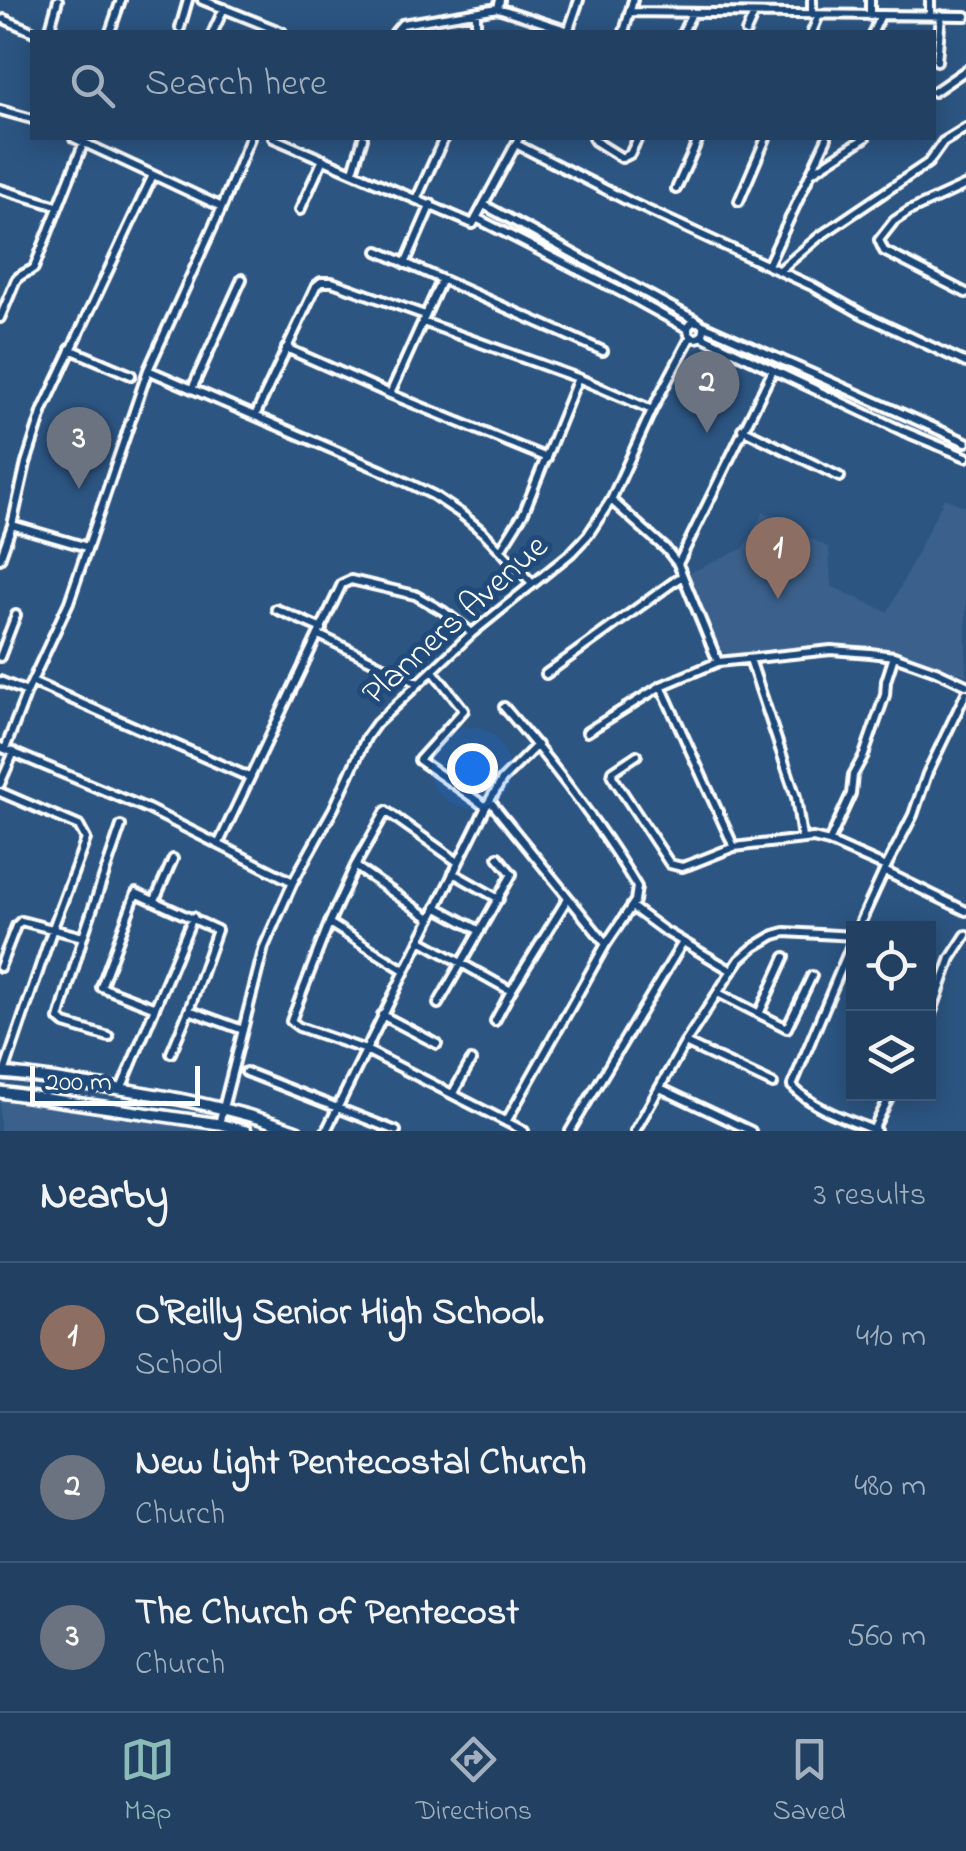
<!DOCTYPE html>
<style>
:root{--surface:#214062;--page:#2d4b6b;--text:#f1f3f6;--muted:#a2afbe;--line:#3e5977;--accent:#8bbbb9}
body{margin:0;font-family:"Indie Flower",sans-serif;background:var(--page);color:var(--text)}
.controls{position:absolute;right:30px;bottom:30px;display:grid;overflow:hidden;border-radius:0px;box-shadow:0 5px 25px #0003}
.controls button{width:90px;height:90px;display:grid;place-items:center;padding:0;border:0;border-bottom:2px solid var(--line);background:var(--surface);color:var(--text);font:50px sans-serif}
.scale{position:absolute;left:30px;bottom:25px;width:170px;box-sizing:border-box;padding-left:10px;border:5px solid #fff;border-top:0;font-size:28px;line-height:35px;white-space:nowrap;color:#fff;-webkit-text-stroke:8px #1f4a7a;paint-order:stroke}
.you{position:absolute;left:472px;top:768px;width:35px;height:35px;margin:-25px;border:8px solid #fff;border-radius:50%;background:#1a73e8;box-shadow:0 0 0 15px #1a73e833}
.badge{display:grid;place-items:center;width:65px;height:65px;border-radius:50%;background:var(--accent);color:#fff;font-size:32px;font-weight:700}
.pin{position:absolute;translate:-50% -82px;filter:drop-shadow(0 2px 5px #0008)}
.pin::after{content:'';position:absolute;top:52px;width:35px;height:30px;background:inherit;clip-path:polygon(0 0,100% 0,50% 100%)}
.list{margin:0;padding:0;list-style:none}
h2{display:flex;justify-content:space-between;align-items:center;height:130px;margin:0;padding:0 40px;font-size:42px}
h2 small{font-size:32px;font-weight:400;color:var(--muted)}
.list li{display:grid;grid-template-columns:65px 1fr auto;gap:30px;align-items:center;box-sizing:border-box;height:150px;padding:0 40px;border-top:2px solid var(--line)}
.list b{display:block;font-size:38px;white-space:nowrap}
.list p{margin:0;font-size:32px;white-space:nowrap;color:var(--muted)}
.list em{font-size:32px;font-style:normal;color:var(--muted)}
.icon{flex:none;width:55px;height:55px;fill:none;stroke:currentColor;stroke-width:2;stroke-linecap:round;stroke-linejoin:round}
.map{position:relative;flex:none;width:966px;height:1131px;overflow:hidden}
.search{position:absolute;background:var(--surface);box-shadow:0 5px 25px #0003;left:30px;right:30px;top:30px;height:110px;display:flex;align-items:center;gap:25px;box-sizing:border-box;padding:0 35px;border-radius:0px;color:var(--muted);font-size:38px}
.sheet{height:580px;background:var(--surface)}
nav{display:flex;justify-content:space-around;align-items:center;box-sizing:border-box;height:140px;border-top:2px solid var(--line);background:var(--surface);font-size:28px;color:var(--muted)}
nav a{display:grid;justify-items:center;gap:5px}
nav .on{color:var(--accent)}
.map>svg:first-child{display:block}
.built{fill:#3b618b}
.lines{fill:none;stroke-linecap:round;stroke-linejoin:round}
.minor-casing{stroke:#fff;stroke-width:14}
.major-casing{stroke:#fff;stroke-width:16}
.minor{stroke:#1f4a7a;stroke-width:6}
.major{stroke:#1f4a7a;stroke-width:9}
.labels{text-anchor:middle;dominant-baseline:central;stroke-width:10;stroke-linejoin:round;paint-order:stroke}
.street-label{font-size:35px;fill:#fff;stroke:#1f4a7a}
</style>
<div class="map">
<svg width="966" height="1131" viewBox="0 0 966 1131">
<rect width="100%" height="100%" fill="#2c5582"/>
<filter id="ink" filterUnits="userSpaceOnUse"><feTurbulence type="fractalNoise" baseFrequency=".01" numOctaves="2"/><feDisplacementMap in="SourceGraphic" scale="20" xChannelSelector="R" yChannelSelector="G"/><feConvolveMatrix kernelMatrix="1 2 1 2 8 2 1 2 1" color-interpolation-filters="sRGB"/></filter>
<g filter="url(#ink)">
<path class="built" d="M 944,498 L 966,507 L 966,675 L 885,650 L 808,646 L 733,656 L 721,651 L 685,575 L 744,548 L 763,512 L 829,548 L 831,586 L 888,612 Z
M 0,1099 L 187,1126 L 217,1131 L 0,1131 Z"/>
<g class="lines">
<g class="minor-casing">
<path id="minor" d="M 202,0 L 282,32
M 812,0 L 812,15
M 498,8 L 569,31
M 630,12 L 966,16
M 930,15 L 930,0
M 870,16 L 870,0
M 4,19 L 34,32
M 180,28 L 188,0
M 49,32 L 58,0
M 110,32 L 121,0
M 213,32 L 224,8
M 395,32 L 402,24 L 498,8 L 500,0
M 476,32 L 476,12
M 568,32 L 579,0
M 624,32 L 633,0
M 683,32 L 692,13
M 746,32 L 754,14
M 812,32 L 819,15
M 873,32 L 880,17
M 937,61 L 941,15
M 934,92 L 966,70
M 0,110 L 32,119
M 74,138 L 222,207
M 273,138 L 473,224 L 519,138
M 593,138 L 595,141 L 622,158 L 630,154 L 638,138
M 516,144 L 630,202 L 812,286 L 862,314 L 966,363
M 353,171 L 363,138
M 811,173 L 865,138
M 966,185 L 909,211 L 894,221 L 879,240 L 884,251 L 966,293
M 0,189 L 57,206
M 676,189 L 699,138
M 417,198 L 444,138
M 739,201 L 766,138
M 484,205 L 697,321
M 300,210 L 323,159
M 476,218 L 623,293 L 688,329
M 378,251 L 603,351
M 405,264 L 431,204
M 768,265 L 827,138
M 780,270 L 820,236 L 928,163 L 943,142 L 966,128
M 0,318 L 16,280 C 21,273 28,273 34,268 L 84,142
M688 330a8 8 0 1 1 16 0a8 8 0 1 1-16 0Z
M 423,322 L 578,378 L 652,410
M 703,325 L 966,442
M 701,336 L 903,431 L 966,457
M 286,348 L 390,394 L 547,458
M 70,349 L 131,375
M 148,370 L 383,471 L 433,495 L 460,513 L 484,533 L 532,583
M 192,389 L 242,279
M 390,394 L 441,281
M 255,416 L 316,286 L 321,282 L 332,282 L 425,315
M 742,429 L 840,477
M 611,500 L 666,549 L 678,564 L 718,662
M 12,525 L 87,547
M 501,549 L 524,512 L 578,378
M 0,559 L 12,525 L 26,463 L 43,410 L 153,175
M 678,564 L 773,370
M 276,609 L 322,629
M 319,635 L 418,683
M 0,657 L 16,615
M 750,659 L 796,797 L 802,838
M 433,671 L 464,710 L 419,760 L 486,807
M 546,674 L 682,576
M 0,681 L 27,692
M 32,682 L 249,777
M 661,686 L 734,847
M 504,707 C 553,764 599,823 637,887 L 635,901 L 606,944 L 506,1122
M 587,732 L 661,686 L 718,662 L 831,650 L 870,653 L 894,656 L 936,671 L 966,685
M 0,747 L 148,809 L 293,882
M 5,749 L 27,692 L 69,602 L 148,370 L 222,207 L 250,138
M 637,755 L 613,771 L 612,776 L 670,864 L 682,867 L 691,864 L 734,847 L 813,838 L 829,842 L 886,867
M 0,784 L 14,752
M 0,792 L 79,826 L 86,839 L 53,928 L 4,1073
M 490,801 L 606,944
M 829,842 L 851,794 L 853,775 L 864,755 L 885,695 L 886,681 L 894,656
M 219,843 L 342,584 L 351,580 L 415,595 L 443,611 L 472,633
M 458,862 L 386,811 L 355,866 L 329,923 L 291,1021 L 299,1027 L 366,1050 L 524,1131
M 355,866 L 431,919
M 884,871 L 966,911
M 453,873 L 499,899
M 155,900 L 173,859
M 436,907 L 480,931
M 632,907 L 663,930 L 732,971
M 329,923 L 404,970
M 858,928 L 886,867 L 913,815 L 927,774 L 966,693
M 854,938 L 792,1086 C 813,1109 849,1120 876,1131
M 420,940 L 511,991 L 568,898
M 0,967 L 16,926 L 21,921 L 83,937
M 718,993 L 787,1028 L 812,976
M 438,1004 L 512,874 L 498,857
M 153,1007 L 101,987 L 136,893 L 217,930 L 189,1010 L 171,1053
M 189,1010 L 243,1030
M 759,1014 L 785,957
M 382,1015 L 437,1044
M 495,1021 L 511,991
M 928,1023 L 951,958 L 966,935
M 109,1037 L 65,1024 L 59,1019 L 83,937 L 121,826
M 685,1043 L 773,1084
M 246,1072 L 396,1131
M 660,1088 L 751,1131
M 121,1089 L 193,917
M 453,1093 L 471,1061
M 219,1124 L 264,947 L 293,882 L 334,808 L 366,738 L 376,724 L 472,633 L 571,553 L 588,535 L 611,500 L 652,410 L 691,336
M 873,1130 L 891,1094
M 326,1131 L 486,807 L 502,780 L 537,745
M 570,1131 L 683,942
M 635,1131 L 685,1043 L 729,975 L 740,959 L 754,947 L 774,935 L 785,932 L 854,936"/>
</g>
<g class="major-casing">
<path id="major" d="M 0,1073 C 28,1075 57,1080 85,1084 C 156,1093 228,1106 297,1131
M 0,1092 L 219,1124 L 246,1131"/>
</g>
<use href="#minor" class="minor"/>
<use href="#major" class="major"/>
</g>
</g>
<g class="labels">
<g class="street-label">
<text transform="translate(456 621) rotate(-42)">Planners Avenue</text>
</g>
</g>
</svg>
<div class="controls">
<button><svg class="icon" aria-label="locate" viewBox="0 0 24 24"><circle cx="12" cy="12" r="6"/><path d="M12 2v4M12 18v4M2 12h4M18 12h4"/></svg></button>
<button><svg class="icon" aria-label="layers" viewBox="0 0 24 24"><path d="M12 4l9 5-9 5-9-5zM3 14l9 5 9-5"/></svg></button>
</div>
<div class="scale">200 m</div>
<div class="you"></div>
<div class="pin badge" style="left:778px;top:599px;background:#8d6e63">1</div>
<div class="pin badge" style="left:707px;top:433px;background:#6b7280">2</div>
<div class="pin badge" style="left:79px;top:489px;background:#6b7280">3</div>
<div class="search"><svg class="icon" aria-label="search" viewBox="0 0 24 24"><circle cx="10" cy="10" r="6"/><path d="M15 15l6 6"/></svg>Search here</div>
</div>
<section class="sheet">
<h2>Nearby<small>3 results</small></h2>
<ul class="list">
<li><span class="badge" style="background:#8d6e63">1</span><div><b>O'Reilly Senior High School.</b><p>School</p></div><em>410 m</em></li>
<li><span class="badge" style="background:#6b7280">2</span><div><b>New Light Pentecostal Church</b><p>Church</p></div><em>480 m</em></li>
<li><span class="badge" style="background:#6b7280">3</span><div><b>The Church of Pentecost</b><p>Church</p></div><em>560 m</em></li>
</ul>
</section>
<nav>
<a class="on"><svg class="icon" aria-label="map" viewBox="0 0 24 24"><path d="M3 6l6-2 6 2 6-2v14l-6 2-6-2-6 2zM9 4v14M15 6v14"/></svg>Map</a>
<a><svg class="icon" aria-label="directions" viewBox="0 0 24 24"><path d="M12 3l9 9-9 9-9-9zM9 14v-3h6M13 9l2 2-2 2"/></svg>Directions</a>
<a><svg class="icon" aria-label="saved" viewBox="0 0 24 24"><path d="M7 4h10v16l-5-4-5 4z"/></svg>Saved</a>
</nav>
